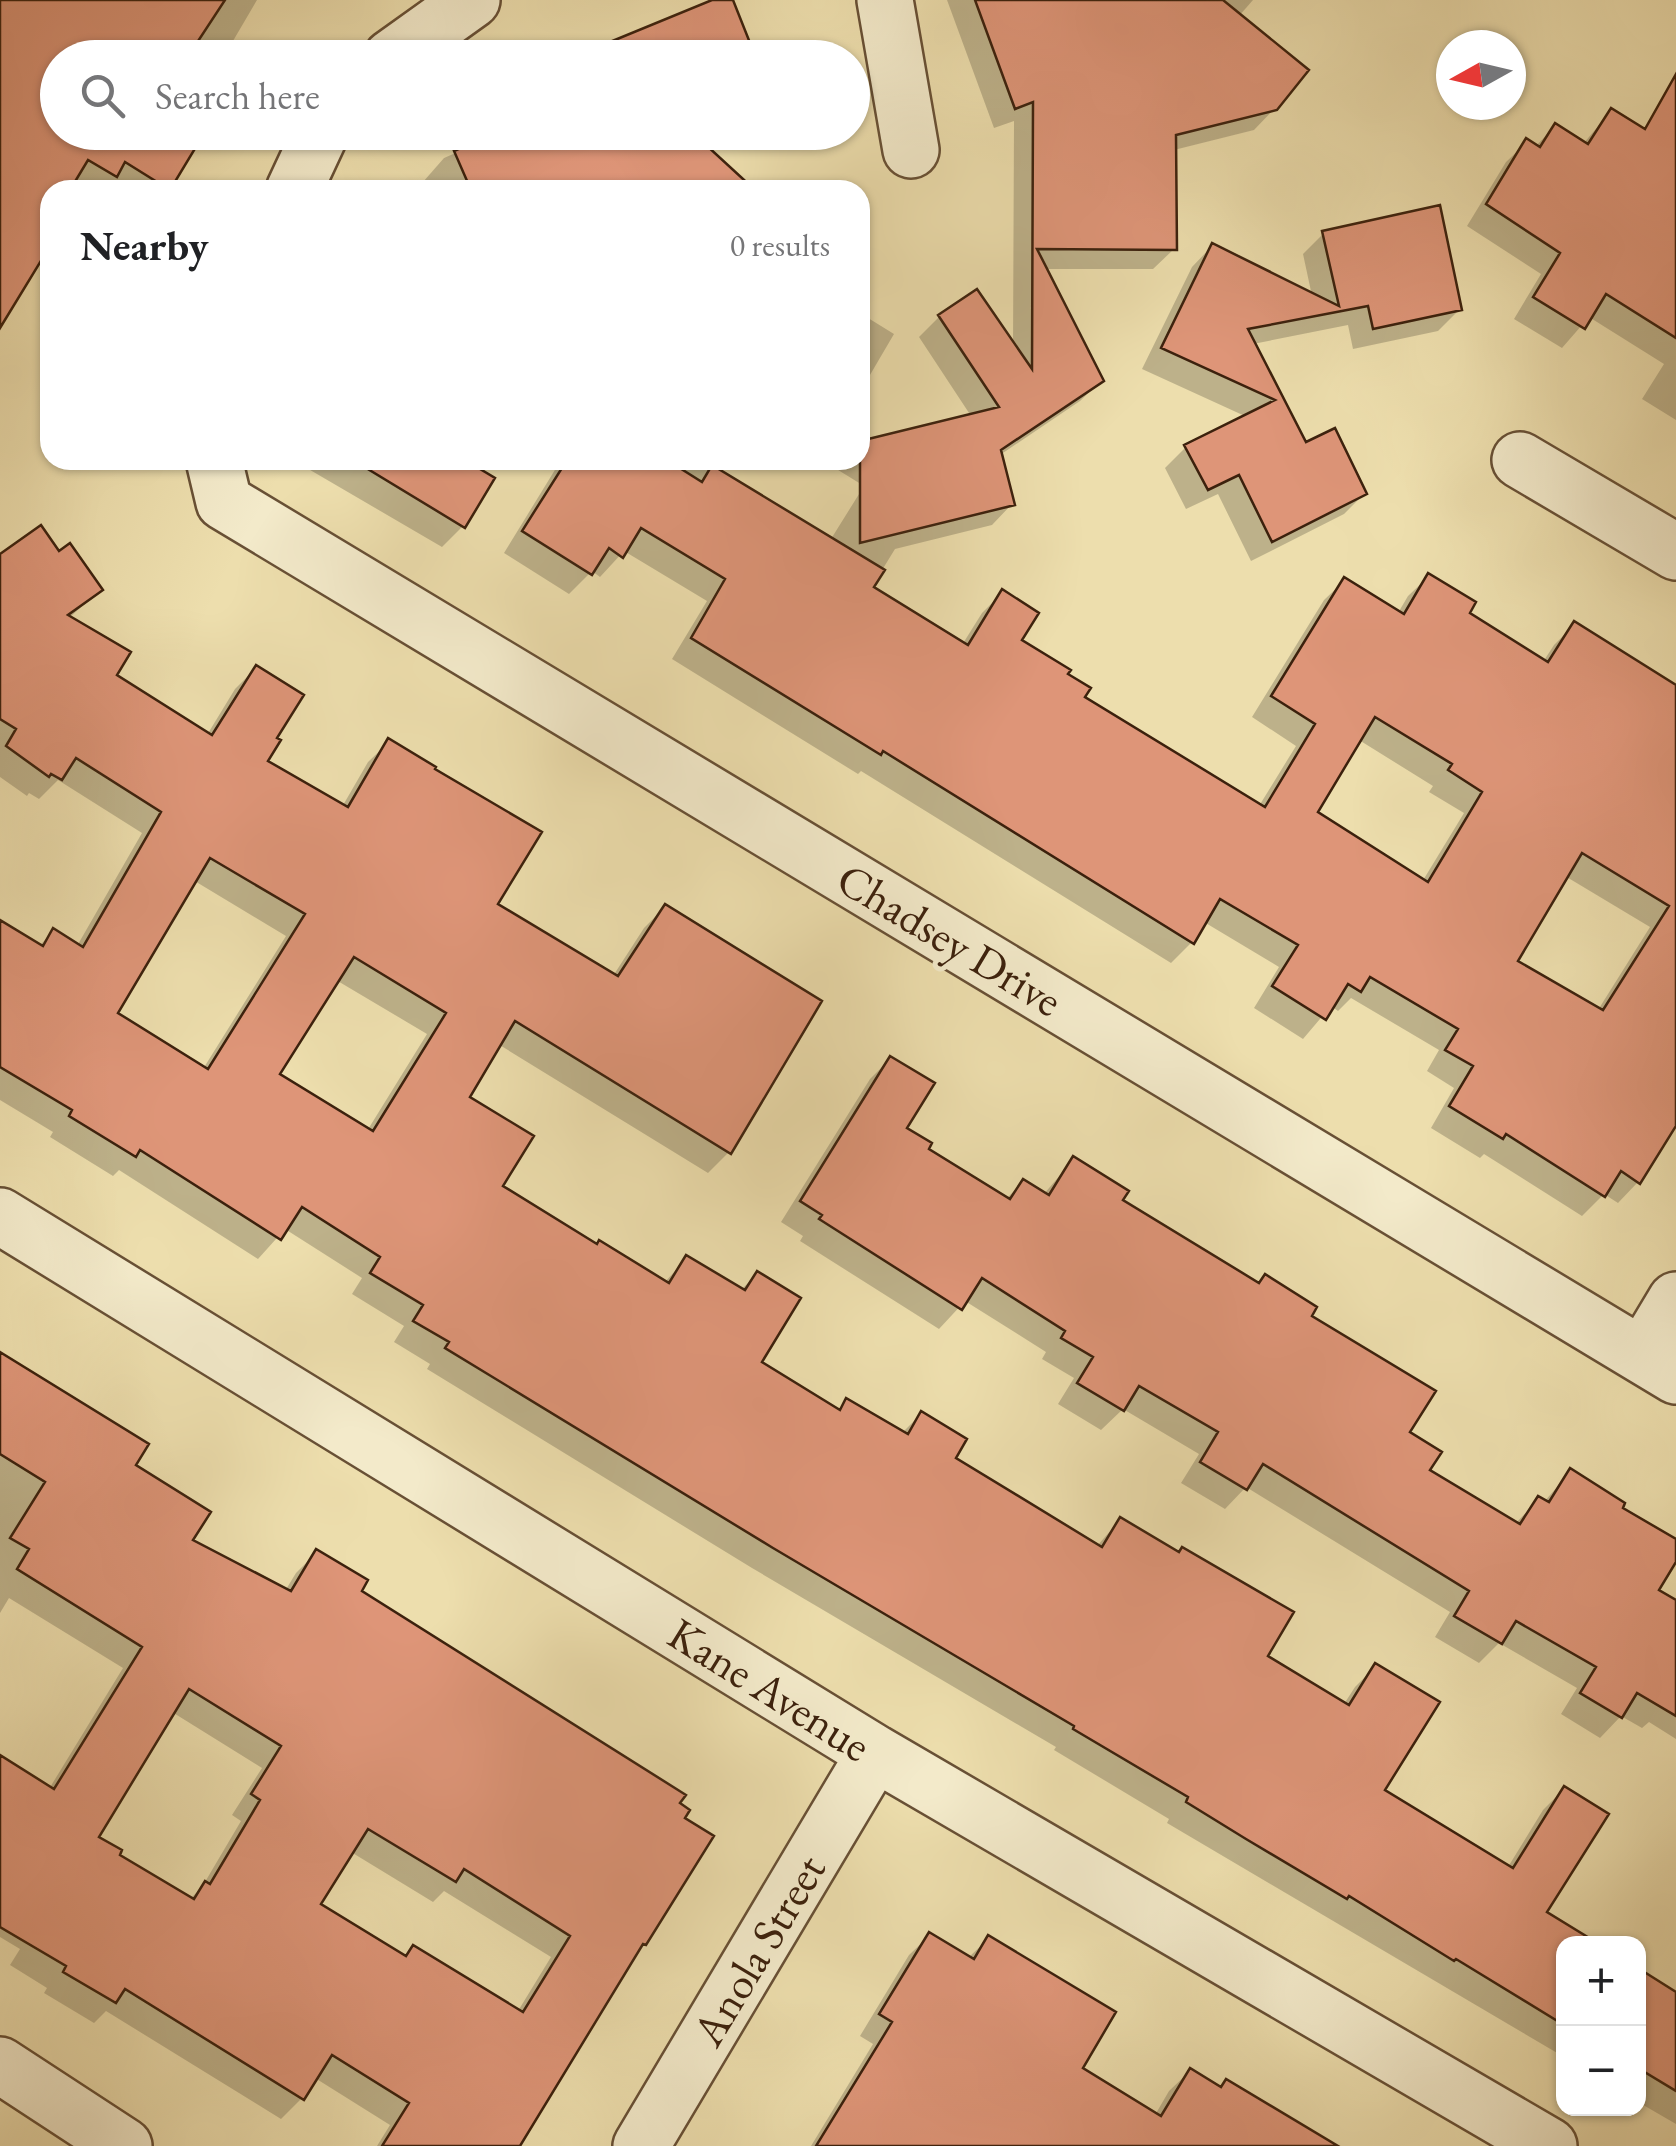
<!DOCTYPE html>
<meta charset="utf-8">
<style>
:root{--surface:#fff;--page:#f2f2f2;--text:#202124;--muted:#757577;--line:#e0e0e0}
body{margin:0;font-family:"EB Garamond",serif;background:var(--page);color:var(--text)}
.controls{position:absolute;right:30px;bottom:30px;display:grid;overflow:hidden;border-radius:20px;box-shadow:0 2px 8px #0004}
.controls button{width:90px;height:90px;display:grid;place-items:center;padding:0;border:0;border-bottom:2px solid var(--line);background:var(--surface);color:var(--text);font:50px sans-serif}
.compass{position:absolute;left:1436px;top:30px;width:90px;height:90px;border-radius:50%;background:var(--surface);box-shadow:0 2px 8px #0004;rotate:262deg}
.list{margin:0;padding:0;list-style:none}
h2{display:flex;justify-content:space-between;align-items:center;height:130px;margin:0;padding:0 40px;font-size:42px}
h2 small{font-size:32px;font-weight:400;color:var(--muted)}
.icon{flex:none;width:55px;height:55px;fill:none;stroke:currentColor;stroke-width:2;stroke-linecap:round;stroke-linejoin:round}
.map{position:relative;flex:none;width:1676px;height:2146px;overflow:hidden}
.search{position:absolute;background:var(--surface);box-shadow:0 2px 8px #0004;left:40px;top:40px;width:830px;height:110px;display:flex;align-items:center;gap:25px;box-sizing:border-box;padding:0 35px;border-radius:55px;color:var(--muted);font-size:38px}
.panel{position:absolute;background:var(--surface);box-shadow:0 2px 8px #0004;left:40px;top:180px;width:830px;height:290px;border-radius:30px}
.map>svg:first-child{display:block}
.shadow{fill:#0003;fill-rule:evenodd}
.building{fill:#de9578;stroke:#3c210d;stroke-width:2.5;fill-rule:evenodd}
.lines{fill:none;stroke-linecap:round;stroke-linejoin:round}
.street-casing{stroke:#685035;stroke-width:60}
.street{stroke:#f3eaca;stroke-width:55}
.labels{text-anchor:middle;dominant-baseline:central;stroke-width:10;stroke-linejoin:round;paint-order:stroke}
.street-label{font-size:45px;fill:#3c210d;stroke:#f3eaca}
</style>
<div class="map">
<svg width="1676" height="2146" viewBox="0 0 1676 2146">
<rect width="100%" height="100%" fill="#eddead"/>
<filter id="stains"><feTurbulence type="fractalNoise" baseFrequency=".002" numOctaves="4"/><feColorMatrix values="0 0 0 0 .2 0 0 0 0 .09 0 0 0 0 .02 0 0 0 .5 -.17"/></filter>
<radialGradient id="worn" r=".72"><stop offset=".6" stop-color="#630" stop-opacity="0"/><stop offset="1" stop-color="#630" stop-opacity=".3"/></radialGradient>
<path class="shadow" d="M 17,0 L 257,0 L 223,58 L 58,58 L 58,132 L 202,132 L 167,190 L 117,190 L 107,184 L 100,190 L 78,187 L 76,190 L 50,190 L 50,241 L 0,323 L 0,40 Z
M 947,0 L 1253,0 L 1239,16 L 1275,108 L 1254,130 L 1174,150 L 1174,249 L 1153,269 L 1044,269 L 1101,381 L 1080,401 L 1000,455 L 1012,504 L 992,525 L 895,549 L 871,588 L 962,645 L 982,613 L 1003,592 L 1019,641 L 1065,675 L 1081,698 L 1259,806 L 1296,746 L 1252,717 L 1324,600 L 1345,580 L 1398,613 L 1408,596 L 1429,576 L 1466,613 L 1543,662 L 1554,645 L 1574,625 L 1676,688 L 1676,1121 L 1638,1182 L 1618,1203 L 1604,1194 L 1582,1216 L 1484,1154 L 1480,1158 L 1431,1128 L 1454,1088 L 1427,1071 L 1439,1050 L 1351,998 L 1338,1011 L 1331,1006 L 1303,1039 L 1254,1008 L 1279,967 L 1204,922 L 1192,942 L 1171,963 L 861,771 L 858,774 L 672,659 L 707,601 L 624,551 L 600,577 L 592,571 L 569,594 L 504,553 L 561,460 L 690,460 L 831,539 L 864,486 L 830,465 L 835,460 L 860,460 L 860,443 L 971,416 L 919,337 L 939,317 L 976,292 L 1013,345 L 1014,121 L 994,128 ZM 1359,740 L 1433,786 L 1429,792 L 1464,813 L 1422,882 L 1314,813 ZM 1565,876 L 1650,927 L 1598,1010 L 1514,962 Z
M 1611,111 L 1644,131 L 1676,142 L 1676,420 L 1642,399 L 1664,364 L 1589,317 L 1562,348 L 1514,319 L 1541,274 L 1467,226 L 1506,162 L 1527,142 L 1535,147 L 1555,126 L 1583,144 Z
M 493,132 L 701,132 L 695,139 L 751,190 L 416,190 L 444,158 L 495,136 Z
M 1324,233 L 1459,310 L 1438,331 L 1353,349 L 1348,325 L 1253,344 L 1305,445 L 1364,494 L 1344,514 L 1251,561 L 1218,494 L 1186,509 L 1165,468 L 1186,447 L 1247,417 L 1142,369 L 1192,267 L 1212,246 L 1312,296 L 1303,254 Z
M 860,313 L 894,334 L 860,392 Z
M 293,460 L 461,460 L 463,526 L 442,547 Z
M 58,554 L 100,590 L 69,618 L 114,676 L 207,735 L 235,689 L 256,668 L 273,739 L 265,761 L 342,807 L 368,762 L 389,742 L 495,904 L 613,976 L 644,928 L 665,907 L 729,1152 L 708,1173 L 498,1044 L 466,1098 L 499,1186 L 596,1247 L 664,1283 L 687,1258 L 740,1291 L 757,1274 L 759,1363 L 837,1411 L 847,1401 L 902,1433 L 921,1414 L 952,1459 L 1097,1546 L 1120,1520 L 1264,1657 L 1344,1704 L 1355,1687 L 1376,1666 L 1382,1791 L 1508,1867 L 1543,1810 L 1564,1789 L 1544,1913 L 1564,1944 L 1564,2057 L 1167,1823 L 1169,1819 L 1054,1750 L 1056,1747 L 752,1568 L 427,1369 L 430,1364 L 394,1342 L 404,1326 L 352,1294 L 362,1278 L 285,1229 L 258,1259 L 119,1170 L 113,1176 L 50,1137 L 53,1132 L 0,1100 L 0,923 L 39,946 L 54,931 L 77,946 L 142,833 L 58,780 L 39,799 L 29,793 L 27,796 L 0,777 L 0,557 ZM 193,880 L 286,936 L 203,1069 L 115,1014 ZM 336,980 L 427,1034 L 367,1131 L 277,1075 Z
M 890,1059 L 904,1129 L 925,1149 L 1006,1199 L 1023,1182 L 1043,1195 L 1074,1159 L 1120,1201 L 1308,1317 L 1407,1433 L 1427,1471 L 1515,1524 L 1539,1499 L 1544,1502 L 1570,1472 L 1619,1508 L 1676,1542 L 1676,1557 L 1656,1591 L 1676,1603 L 1676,1739 L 1649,1722 L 1642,1728 L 1621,1716 L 1600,1738 L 1561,1714 L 1577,1688 L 1499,1643 L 1479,1663 L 1435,1637 L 1450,1612 L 1246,1487 L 1225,1509 L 1181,1483 L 1199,1454 L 1123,1409 L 1101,1430 L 1058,1404 L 1074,1378 L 1042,1359 L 1046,1352 L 965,1301 L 939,1329 L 800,1241 L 803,1236 L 781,1222 L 870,1079 Z
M 0,1354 L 132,1466 L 190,1541 L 285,1591 L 296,1573 L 317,1552 L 358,1592 L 677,1803 L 644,1944 L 636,1952 L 517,2146 L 377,2146 L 390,2125 L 315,2078 L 302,2098 L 281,2119 L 106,2011 L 94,2023 L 44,1993 L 47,1988 L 10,1965 L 20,1949 L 0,1937 L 0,1758 L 49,1789 L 123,1668 L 9,1598 L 0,1613 ZM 172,1712 L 262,1768 L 232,1815 L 241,1821 L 202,1887 L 190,1899 L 117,1856 L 96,1838 ZM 351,1852 L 433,1902 L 444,1891 L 551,1957 L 518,2011 L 413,1948 L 404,1958 L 318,1905 Z
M 930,1935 L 968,1958 L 989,1938 L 1080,2069 L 1155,2115 L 1169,2091 L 1190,2071 L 1219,2089 L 1226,2082 L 1307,2146 L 811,2146 L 873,2044 L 860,2036 L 909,1955 Z
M 1638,1971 L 1676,1994 L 1676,2124 L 1638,2102 Z"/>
<path class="building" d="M 0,0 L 225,0 L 187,58 L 58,58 L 58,132 L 194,132 L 202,137 L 170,190 L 125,162 L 117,177 L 88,160 L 70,190 L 50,190 L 50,246 L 0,328 Z
M 712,0 L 733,0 L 756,58 L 571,58 Z
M 975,0 L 1223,0 L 1309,70 L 1277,110 L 1176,135 L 1177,250 L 1037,249 L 1104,381 L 1001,450 L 1015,505 L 860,543 L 860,441 L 999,407 L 938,315 L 977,289 L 1032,369 L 1033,102 L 1015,109 Z
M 1676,74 L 1676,338 L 1606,294 L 1585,329 L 1533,297 L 1560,253 L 1486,204 L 1526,138 L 1540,147 L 1555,123 L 1588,144 L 1611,108 L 1645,129 Z
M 496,132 L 692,132 L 755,190 L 471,190 L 454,151 Z
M 1440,205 L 1462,310 L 1373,329 L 1368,306 L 1248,329 L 1306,442 L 1335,428 L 1367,494 L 1272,542 L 1239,475 L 1208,490 L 1184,445 L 1275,400 L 1161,348 L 1212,243 L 1339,306 L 1322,231 Z
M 353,460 L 465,460 L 495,478 L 465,528 Z
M 567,460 L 667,460 L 702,482 L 712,465 L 885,570 L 874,587 L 968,645 L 1002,589 L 1039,613 L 1022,640 L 1071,670 L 1068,674 L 1091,688 L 1085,697 L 1265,807 L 1315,724 L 1271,696 L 1344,577 L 1404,614 L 1428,573 L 1476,602 L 1470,613 L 1548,662 L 1574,621 L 1676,685 L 1676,1126 L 1640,1184 L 1621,1171 L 1605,1197 L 1506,1134 L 1503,1139 L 1449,1106 L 1473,1066 L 1445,1050 L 1458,1029 L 1370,977 L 1361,992 L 1348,984 L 1326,1020 L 1272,986 L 1298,945 L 1220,899 L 1194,944 L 883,751 L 881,755 L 691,638 L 725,579 L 641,528 L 623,558 L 609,548 L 592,575 L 522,531 ZM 1375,717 L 1452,764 L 1448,770 L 1482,792 L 1428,882 L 1318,812 ZM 1582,853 L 1669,906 L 1603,1010 L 1518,961 Z
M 41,525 L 59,551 L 70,543 L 103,590 L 68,615 L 131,652 L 117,675 L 212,735 L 256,665 L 304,695 L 277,738 L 281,740 L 268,761 L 348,807 L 388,738 L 436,767 L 435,769 L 542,832 L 498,904 L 618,976 L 665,904 L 822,1001 L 731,1154 L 515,1021 L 470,1097 L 534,1136 L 503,1186 L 597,1244 L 599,1240 L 669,1283 L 686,1255 L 745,1290 L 757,1271 L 801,1298 L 762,1362 L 840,1410 L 846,1398 L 908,1434 L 921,1411 L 967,1439 L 956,1458 L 1102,1547 L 1120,1517 L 1179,1552 L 1182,1547 L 1294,1612 L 1268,1656 L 1349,1705 L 1375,1663 L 1440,1702 L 1385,1790 L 1513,1868 L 1564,1786 L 1609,1814 L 1547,1912 L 1599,1944 L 1564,1944 L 1564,2025 L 1456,1959 L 1454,1961 L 1349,1896 L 1347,1899 L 1246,1839 L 1186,1802 L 1188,1797 L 1073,1729 L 1074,1726 L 773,1548 L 445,1348 L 449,1342 L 413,1321 L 423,1305 L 370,1273 L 380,1257 L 302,1207 L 281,1240 L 140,1150 L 136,1157 L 69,1116 L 72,1110 L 0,1067 L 0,920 L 43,946 L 53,928 L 83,947 L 161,812 L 76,758 L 62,780 L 51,774 L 49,777 L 6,746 L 16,729 L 0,719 L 0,554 ZM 210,858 L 305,914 L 208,1069 L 118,1013 ZM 354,957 L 446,1013 L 373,1131 L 280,1074 Z
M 890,1056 L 935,1083 L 907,1128 L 932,1143 L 929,1149 L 1010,1199 L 1023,1179 L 1049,1195 L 1073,1156 L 1129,1191 L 1123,1200 L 1259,1283 L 1265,1274 L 1317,1307 L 1312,1316 L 1436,1391 L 1410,1432 L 1442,1452 L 1430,1470 L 1520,1524 L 1538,1496 L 1549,1502 L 1570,1468 L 1625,1503 L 1623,1508 L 1676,1539 L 1676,1562 L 1659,1590 L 1676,1600 L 1676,1716 L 1637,1693 L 1622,1718 L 1580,1693 L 1596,1667 L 1516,1621 L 1502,1644 L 1454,1616 L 1469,1591 L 1263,1464 L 1247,1490 L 1200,1462 L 1218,1432 L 1139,1386 L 1124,1411 L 1077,1383 L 1093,1357 L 1061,1338 L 1065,1331 L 982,1278 L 962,1310 L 819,1219 L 822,1215 L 800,1201 Z
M 0,1352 L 149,1444 L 136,1465 L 211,1512 L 193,1540 L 291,1591 L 316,1549 L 368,1580 L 362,1591 L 686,1795 L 680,1803 L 690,1810 L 685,1818 L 714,1836 L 646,1945 L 643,1944 L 520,2146 L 382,2146 L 409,2103 L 332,2055 L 304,2100 L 125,1989 L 116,2003 L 63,1972 L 66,1966 L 0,1927 L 0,1755 L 54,1789 L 142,1647 L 17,1569 L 29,1549 L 10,1538 L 45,1482 L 0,1454 ZM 189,1689 L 281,1746 L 251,1794 L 260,1800 L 210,1884 L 205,1881 L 194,1899 L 120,1855 L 122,1850 L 99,1837 ZM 368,1829 L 456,1882 L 464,1869 L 570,1936 L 523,2012 L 413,1945 L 406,1956 L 321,1904 Z
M 929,1932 L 974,1959 L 988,1935 L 1116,2012 L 1083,2068 L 1161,2116 L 1190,2068 L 1221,2087 L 1226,2079 L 1338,2146 L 816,2146 L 892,2022 L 879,2014 Z
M 1638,1968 L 1676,1992 L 1676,2091 L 1638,2068 Z"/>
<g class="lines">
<g class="street-casing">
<path id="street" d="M 885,0 L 911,150
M 391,58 L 472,0
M 294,190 L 321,132
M 214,460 L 224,502 L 1676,1376
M 1520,460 L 1676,552
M 0,1216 L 875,1753 L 1549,2146
M 1643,1355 L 1676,1300
M 0,2065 L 124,2146
M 641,2146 L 875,1753"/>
</g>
<use href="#street" class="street"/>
</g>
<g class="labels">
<g class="street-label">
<text transform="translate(950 939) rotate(31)">Chadsey Drive</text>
<text transform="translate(770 1689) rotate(32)">Kane Avenue</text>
<text transform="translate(758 1950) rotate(-59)">Anola Street</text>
</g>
</g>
<rect width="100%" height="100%" filter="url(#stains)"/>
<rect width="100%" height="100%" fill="url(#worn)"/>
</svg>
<div class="controls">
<button>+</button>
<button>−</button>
</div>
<svg class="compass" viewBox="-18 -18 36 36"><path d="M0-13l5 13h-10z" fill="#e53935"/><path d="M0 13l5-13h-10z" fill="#757577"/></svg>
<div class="search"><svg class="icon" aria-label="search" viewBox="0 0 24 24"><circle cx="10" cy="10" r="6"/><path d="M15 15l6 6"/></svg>Search here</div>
<section class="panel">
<h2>Nearby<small>0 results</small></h2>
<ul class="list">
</ul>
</section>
</div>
